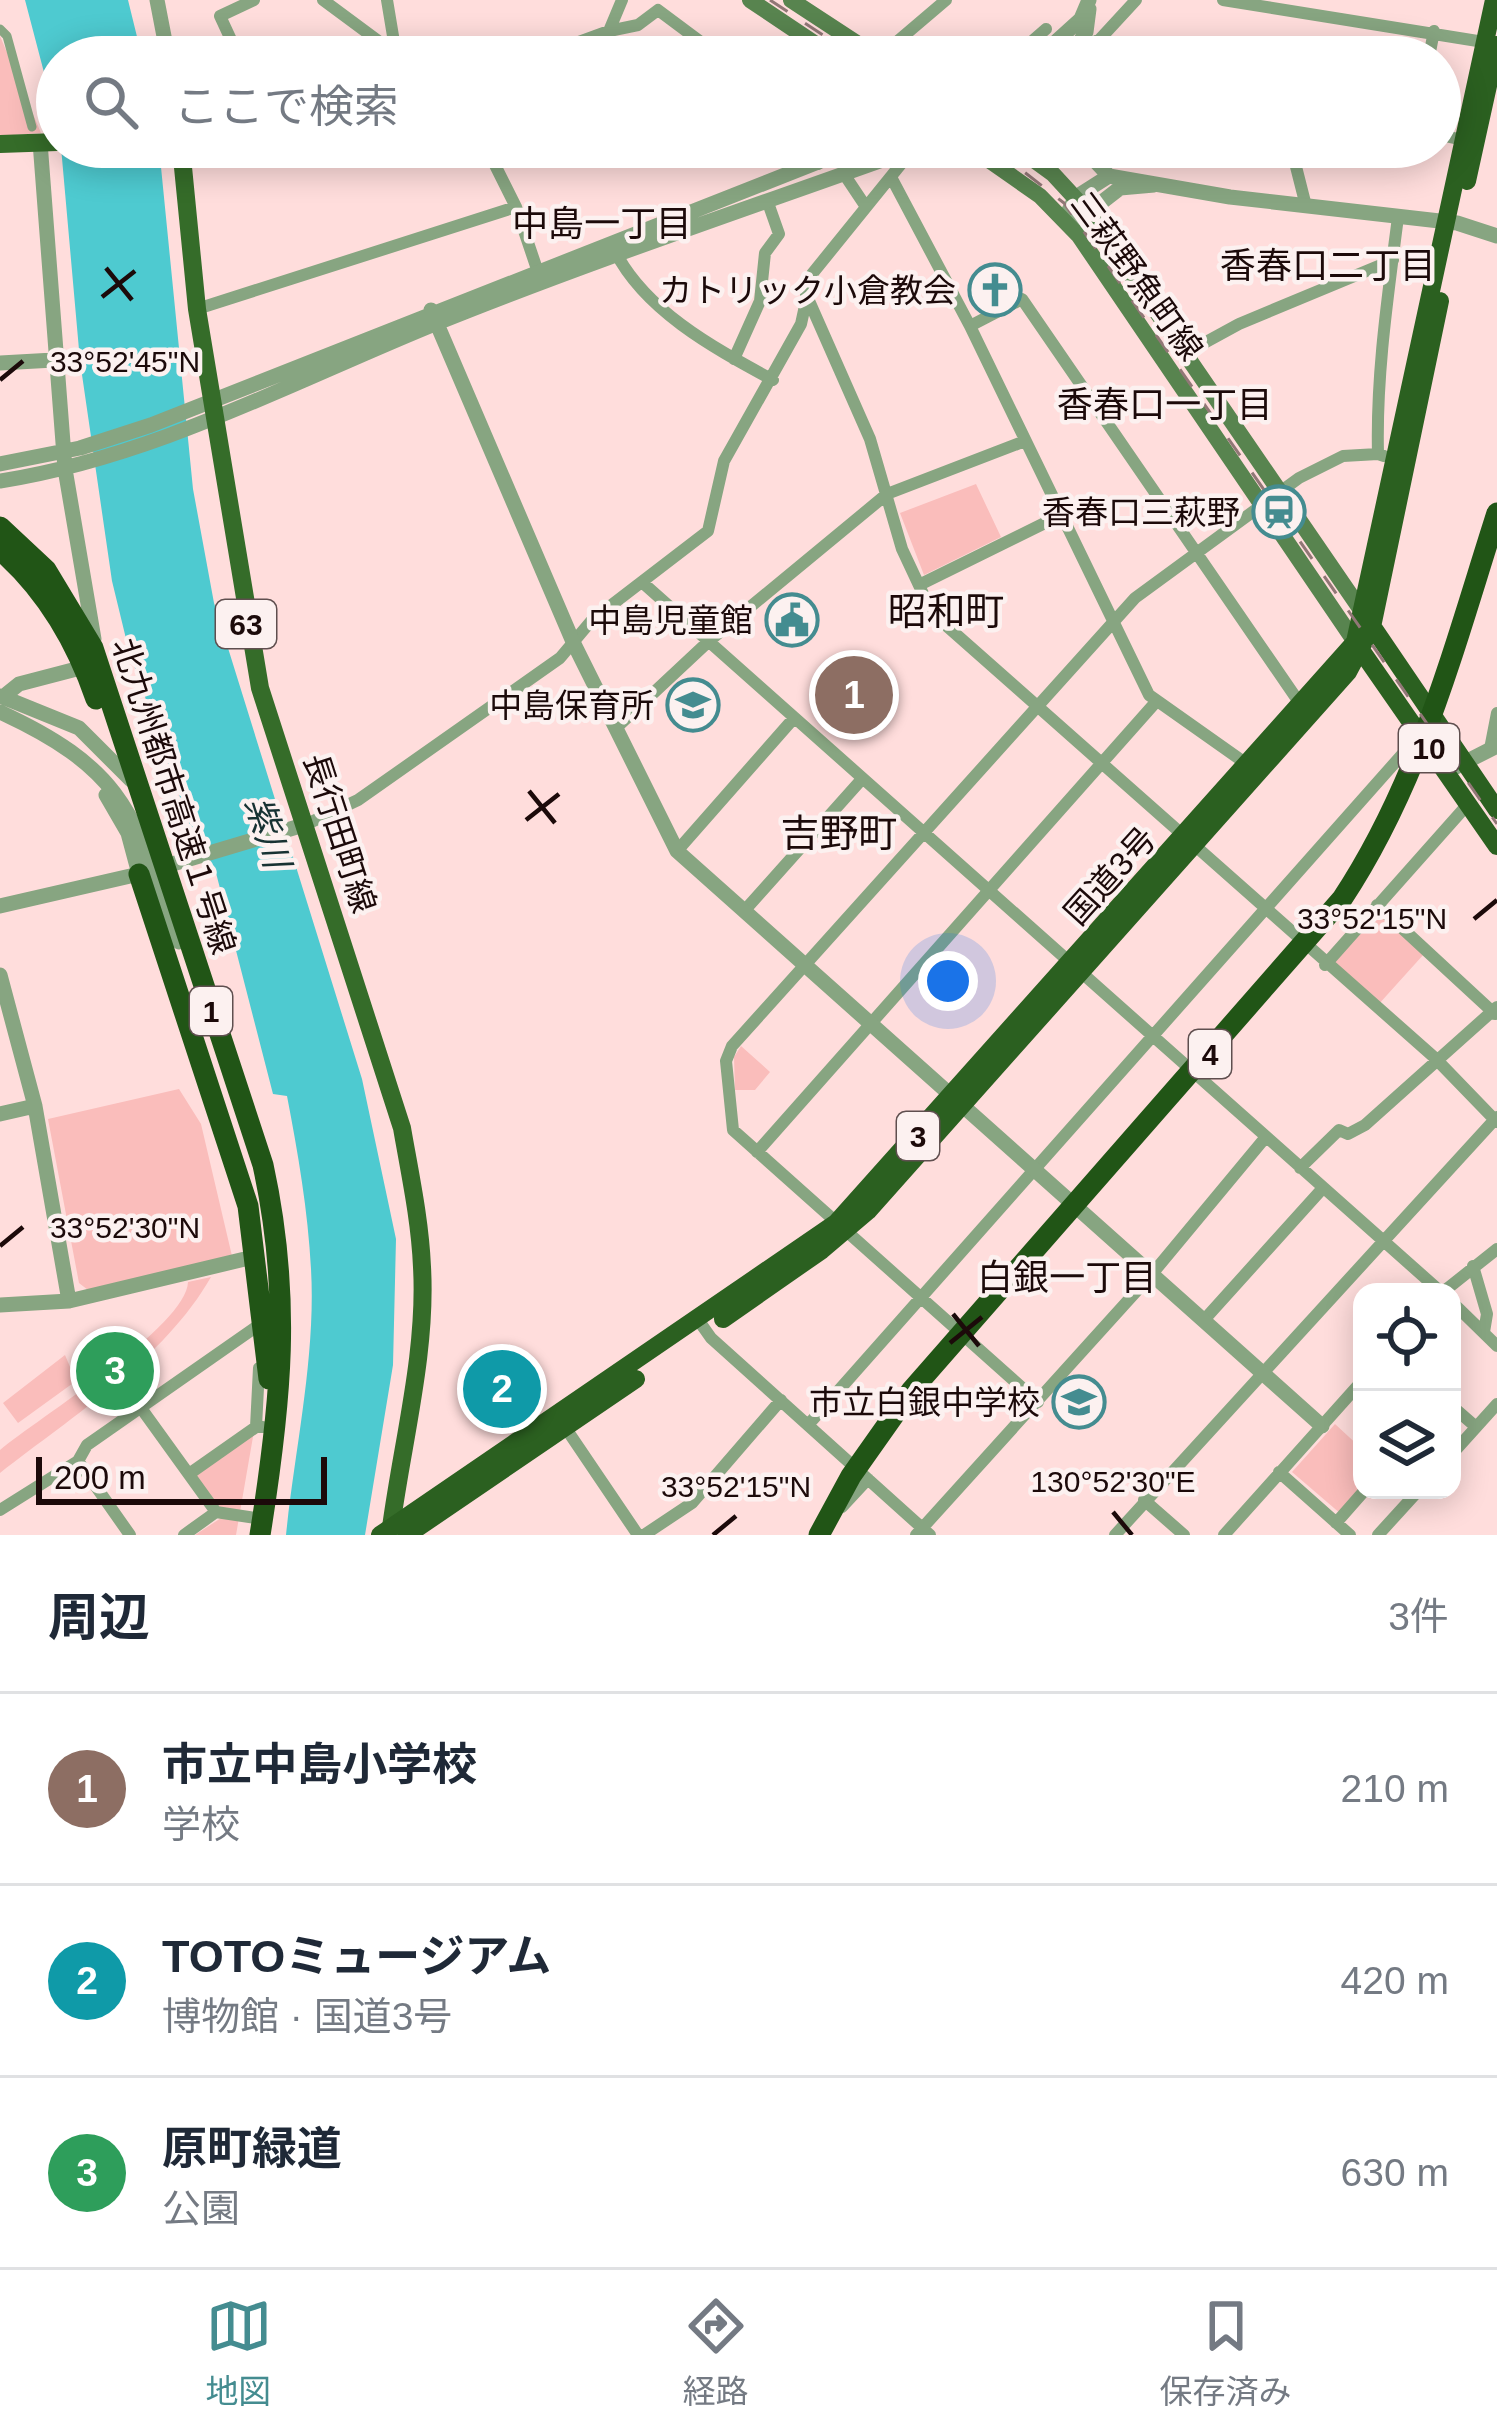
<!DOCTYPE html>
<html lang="ja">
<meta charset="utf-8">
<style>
:root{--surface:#fff;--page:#f6f6f7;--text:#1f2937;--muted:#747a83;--line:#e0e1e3;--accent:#448c90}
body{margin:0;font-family:Helvetica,"Noto Sans JP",sans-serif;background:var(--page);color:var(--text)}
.controls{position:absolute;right:36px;bottom:36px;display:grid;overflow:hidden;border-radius:24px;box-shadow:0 6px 30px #0003}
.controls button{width:108px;height:108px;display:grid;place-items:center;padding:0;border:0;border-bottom:3px solid var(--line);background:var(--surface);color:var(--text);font:60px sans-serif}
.scale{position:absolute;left:36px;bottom:30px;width:291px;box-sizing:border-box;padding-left:12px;border:6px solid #1c0a0a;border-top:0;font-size:33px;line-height:42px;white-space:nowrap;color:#1c0a0a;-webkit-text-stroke:9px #fcf1f0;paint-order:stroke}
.you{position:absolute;left:948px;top:981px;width:42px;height:42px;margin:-30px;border:9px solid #fff;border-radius:50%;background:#1a73e8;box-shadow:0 0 0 18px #1a73e833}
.badge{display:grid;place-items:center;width:78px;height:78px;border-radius:50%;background:var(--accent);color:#fff;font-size:39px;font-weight:700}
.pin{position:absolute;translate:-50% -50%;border:6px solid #fff;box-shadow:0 3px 12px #0006}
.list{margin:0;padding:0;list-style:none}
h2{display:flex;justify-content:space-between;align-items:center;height:156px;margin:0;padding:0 48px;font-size:51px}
h2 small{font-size:39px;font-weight:400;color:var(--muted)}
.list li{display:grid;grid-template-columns:78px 1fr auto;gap:36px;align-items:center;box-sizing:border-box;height:192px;padding:0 48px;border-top:3px solid var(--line)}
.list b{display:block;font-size:45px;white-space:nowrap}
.list p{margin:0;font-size:39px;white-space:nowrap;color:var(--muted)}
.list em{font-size:39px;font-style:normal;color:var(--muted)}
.icon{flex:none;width:66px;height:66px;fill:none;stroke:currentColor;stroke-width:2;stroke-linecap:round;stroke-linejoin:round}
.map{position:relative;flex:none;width:1497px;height:1535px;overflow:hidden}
.search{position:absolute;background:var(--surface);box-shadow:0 6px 30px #0003;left:36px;right:36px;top:36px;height:132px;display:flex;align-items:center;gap:30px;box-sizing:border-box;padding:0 42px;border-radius:66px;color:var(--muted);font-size:45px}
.sheet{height:732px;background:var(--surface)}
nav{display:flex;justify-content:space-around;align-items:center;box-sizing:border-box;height:168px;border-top:3px solid var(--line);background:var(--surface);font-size:33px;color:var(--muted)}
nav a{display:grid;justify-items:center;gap:6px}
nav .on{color:var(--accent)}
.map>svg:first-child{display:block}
.green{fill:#fabdbb}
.water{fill:#4ecad0}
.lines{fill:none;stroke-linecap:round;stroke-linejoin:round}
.pedestrian{stroke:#87a581;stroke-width:9}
.minor{stroke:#87a581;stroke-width:12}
.tertiary{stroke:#87a581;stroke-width:15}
.secondary{stroke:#58844f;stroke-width:16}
.primary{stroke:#356c29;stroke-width:18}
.trunk{stroke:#2b6020;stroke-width:18}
.motorway{stroke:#215516;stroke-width:21}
.rail{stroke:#917776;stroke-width:3;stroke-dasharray:21 21;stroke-linecap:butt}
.ticks{fill:none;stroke:#1c0a0a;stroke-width:4.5}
.labels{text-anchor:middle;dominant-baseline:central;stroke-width:9;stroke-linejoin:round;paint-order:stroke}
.shield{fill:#fcf1f0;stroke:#5f4f4f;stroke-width:3}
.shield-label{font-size:30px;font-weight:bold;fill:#1c0a0a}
.street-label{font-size:33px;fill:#1c0a0a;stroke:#fcf1f0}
.poi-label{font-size:33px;fill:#1c0a0a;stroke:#fcf1f0;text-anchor:end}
.neighbourhood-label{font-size:36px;fill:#1c0a0a;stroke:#fcf1f0}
.water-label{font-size:36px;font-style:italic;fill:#173233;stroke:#fcf1f0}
.quarter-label{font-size:39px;fill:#1c0a0a;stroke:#fcf1f0}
.ticks-label{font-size:30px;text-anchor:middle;fill:#1c0a0a;stroke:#fcf1f0;stroke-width:9;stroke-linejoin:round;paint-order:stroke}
</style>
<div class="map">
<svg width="1497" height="1535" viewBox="0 0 1497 1535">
<rect width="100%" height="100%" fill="#ffdddc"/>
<path class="green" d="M 0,36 L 41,133 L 0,136 Z
M 976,484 L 1001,537 L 924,575 L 900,513 Z
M 1380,911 L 1424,954 L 1378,1005 L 1332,964 Z
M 741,1046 L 770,1072 L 755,1090 L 735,1090 L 734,1057 Z
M 179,1089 L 201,1124 L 232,1256 L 88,1290 L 79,1283 L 48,1119 Z
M 211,1277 C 164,1359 74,1415 0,1473 L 0,1450 C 37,1419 187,1326 188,1282 Z
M 65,1355 L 76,1381 L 18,1423 L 3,1403 Z
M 1335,1424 L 1362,1449 L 1362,1490 L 1341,1514 L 1292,1472 Z
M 254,1431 L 236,1535 L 195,1535 L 221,1518 L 194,1473 Z"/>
<path class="water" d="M 25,0 L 128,0 L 142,57 L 57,57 L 57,122 Z
M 61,147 L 159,147 L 193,489 L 214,603 L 362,1079 L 396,1239 L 393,1365 L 365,1535 L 286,1535 C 295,1448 316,1356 311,1269 C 308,1211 298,1153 287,1096 L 273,1094 L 215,869 L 195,840 L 129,651 L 112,581 L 80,361 Z"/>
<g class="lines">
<path class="pedestrian" d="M 0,29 L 7,36 L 32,127"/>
<path class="minor" d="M 323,0 L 400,57
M 387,0 L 396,54
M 1223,0 L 1490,43
M 609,31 L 638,25 L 658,10 L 721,57
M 1078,50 L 1100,39 L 1136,0
M 239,57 L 220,16 L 254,0
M 538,57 L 609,31 L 622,0
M 879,57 L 946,0
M 1014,57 L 1046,29
M 1429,57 L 1434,31
M 1440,135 L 1468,141
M 486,147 L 516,207 L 541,281
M 805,147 L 818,164
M 1145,147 L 1157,147
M 1291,147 L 1306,206
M 844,174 L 866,207
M 891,177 L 970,326 L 1149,695 L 1248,765
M 614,249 C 644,311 716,349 773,380
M 806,294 L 870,439 L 902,549 L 932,613 L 1435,1058 L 1497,1122
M 197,309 L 516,207
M 970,326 L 1022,299 L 1301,705
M 1184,354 L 1239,324 L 1393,260
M 734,359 L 760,301 L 765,253 L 779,234 L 767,200
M 1384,456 L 1378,454 C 1376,375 1388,295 1398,217
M 643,583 L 1441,1292
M 919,585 L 1059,516
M 617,727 L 709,641 L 887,494 L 1025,441
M 1490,749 L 1497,713
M 307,824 L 358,800 L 560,658 L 592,620 L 708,531 L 724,461 L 801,324 L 812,274 L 901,164 L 900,154
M 677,851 L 794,718
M 1377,905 L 1495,1014
M 745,910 L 862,779
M 1325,965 L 1468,804
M 757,1152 L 1155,703
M 1300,1168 L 1339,1130 L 1348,1134 L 1365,1125 L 1497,1007
M 1473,1266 L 1487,1314 L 1484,1332
M 1443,1292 L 1497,1249
M 1452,1302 L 1497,1346
M 1204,1320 L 1323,1188
M 699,1321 L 711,1338 L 930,1535
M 1038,1402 L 733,1130 L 726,1061 L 732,1046 L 1135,598 L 1299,478 L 1343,456 L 1378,454
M 1452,1406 L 1476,1427
M 141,1408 L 216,1512 L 184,1535
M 808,1425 L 1415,740
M 256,1427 L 259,1368
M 565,1427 L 638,1535
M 1452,1454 L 1497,1404
M 78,1461 L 130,1535
M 1279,1472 L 1350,1535
M 189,1474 L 256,1427 L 263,1427
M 1144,1500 L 1184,1535
M 842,1507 L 868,1479
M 0,1510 L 78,1461 L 87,1445 L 266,1320
M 216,1512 L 256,1518
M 1336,1523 L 1365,1490
M 644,1535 L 692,1503 L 781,1400
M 916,1535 L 1152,1274 L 1265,1138
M 1115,1535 L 1497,1117
M 1224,1535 L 1362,1381
M 1378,1535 L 1419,1490"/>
<path class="tertiary" d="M 157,0 L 168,57
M 1039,57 L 1081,19 L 1089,0
M 1070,57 L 1086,32 L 1089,9
M 40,142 L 65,469 L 94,639
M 1082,147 L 1109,176
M 844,159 L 886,147
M 1154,185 L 1120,188 L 1080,219 L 1065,218 L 1076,197 L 1109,176 L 1230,197 L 1457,223 L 1497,236
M 431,310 L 574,644 L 677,851 L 1322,1426
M 0,363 L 54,360
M 0,464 L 80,448 L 151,425 L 856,147
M 0,481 C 154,457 294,381 437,323 C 596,259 758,205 919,147
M 0,696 L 79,728 L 131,780
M 3,697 L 19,684 L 88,666
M 0,712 C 130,772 134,818 179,942
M 1446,772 L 1497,746
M 106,795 L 128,833 L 139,874
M 0,906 L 139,874 L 307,824
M 0,975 L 35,1106 L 69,1301
M 0,1114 L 35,1106
M 0,1305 L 69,1301 L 249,1258"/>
<path class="secondary" d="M 750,0 L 835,57
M 791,0 L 878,57
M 970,147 L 1040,196 L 1079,236 L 1355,642
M 1016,147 L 1053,174 L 1088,212 L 1363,613"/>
<path class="primary" d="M 0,144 L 57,142
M 181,147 L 197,309 L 260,688 L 402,1128 C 410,1174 420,1220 422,1267 C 427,1355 401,1447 390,1535"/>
<path class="trunk" d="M 1467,181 L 1497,45
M 1368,620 L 1497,810
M 1356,643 L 1497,846
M 723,1319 L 822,1250 L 868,1211 L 1348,672 L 1372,627 L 1440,301
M 380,1535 L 836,1223 L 1355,642 L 1494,0
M 407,1535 L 636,1379"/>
<path class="motorway" d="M 0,527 L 46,570 L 93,648 L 263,1165 C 292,1298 281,1403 260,1535
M 0,550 C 46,590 76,641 96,699
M 139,874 L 248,1206 L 269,1379
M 819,1535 L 851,1476 L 911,1391 L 1342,899 C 1420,781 1454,647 1497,513"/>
<path class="rail" d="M 770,0 L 856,57
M 992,147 L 1064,203 L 1497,824"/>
</g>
<path class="ticks" d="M 106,268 L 132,300M 102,297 L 135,271M 0,380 L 23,361M 529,791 L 555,823M 526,820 L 559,794M 1474,919 L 1497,900M 0,1246 L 23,1227M 953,1314 L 979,1346M 950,1343 L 982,1317M 1113,1512 L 1132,1535M 713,1535 L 736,1516"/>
<defs>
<g id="church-ring" transform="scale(2.7)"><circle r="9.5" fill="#fcf1f0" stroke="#448c90" stroke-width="1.5"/><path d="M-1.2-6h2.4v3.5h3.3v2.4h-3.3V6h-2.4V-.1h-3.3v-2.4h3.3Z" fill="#448c90"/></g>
<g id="station-ring" transform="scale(2.7)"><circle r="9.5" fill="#fcf1f0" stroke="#448c90" stroke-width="1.5"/><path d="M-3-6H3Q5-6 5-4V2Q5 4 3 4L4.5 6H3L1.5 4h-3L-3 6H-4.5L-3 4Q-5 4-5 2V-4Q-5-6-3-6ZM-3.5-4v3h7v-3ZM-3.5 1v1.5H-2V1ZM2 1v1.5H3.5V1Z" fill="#448c90"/></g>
<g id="civic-ring" transform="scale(2.7)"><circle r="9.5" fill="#fcf1f0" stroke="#448c90" stroke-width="1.5"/><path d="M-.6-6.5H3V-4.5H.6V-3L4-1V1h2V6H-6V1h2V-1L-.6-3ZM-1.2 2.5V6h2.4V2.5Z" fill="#448c90"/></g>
<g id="school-ring" transform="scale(2.7)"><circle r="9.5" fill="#fcf1f0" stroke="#448c90" stroke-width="1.5"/><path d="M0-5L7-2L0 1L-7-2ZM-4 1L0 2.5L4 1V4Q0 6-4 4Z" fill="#448c90"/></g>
</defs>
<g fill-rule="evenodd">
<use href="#church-ring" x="995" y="290"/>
<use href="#station-ring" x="1279" y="512"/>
<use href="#civic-ring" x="792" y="620"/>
<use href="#school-ring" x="693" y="705"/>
<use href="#school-ring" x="1079" y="1402"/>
</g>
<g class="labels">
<g class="shield">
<rect x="216" y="600" width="60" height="48" rx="9"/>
<rect x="1399" y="724" width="60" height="48" rx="9"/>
<rect x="190" y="987" width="42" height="48" rx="9"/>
<rect x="1189" y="1030" width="42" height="48" rx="9"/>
<rect x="897" y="1112" width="42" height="48" rx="9"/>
</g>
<g class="shield-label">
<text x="246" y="624">63</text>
<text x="1429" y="748">10</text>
<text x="211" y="1011">1</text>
<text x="1210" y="1054">4</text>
<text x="918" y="1136">3</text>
</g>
<g class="street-label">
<text transform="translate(1137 276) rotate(54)">三萩野魚町線</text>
<text transform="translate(174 796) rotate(72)">北九州都市高速１号線</text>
<text transform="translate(340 833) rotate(72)">長行田町線</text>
<text transform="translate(1110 876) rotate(-48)">国道3号</text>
</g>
<g class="poi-label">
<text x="956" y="290">カトリック小倉教会</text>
<text x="1240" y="512">香春口三萩野</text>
<text x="753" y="620">中島児童館</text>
<text x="654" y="705">中島保育所</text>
<text x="1040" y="1402">市立白銀中学校</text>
</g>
<g class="neighbourhood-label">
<text x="602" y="223">中島一丁目</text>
<text x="1328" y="265">香春口二丁目</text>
<text x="1165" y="404">香春口一丁目</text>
<text x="1067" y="1277">白銀一丁目</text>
</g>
<g class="water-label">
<text transform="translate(268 832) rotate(73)">紫川</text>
</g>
<g class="quarter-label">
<text x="946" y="611">昭和町</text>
<text x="839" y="833">吉野町</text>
</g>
</g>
<g class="ticks-label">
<text x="125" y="372">33°52'45"N</text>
<text x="1372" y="929">33°52'15"N</text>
<text x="125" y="1238">33°52'30"N</text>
<text x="1113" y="1492">130°52'30"E</text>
<text x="736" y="1497">33°52'15"N</text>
</g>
</svg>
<div class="controls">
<button><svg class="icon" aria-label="locate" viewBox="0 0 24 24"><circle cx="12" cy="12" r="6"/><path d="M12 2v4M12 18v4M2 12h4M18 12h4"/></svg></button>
<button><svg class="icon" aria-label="layers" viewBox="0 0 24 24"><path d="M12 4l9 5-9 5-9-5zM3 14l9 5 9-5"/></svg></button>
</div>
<div class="scale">200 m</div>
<div class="you"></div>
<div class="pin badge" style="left:854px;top:695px;background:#8d6e63">1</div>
<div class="pin badge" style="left:502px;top:1389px;background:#0f9aa8">2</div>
<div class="pin badge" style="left:115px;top:1371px;background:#2e9e5b">3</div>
<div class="search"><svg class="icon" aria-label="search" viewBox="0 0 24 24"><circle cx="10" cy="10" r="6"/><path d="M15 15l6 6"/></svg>ここで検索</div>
</div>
<section class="sheet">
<h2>周辺<small>3件</small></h2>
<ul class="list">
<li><span class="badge" style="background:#8d6e63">1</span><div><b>市立中島小学校</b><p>学校</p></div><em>210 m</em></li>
<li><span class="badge" style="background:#0f9aa8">2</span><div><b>TOTOミュージアム</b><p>博物館 · 国道3号</p></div><em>420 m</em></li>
<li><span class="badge" style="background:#2e9e5b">3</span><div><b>原町緑道</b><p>公園</p></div><em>630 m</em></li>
</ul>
</section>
<nav>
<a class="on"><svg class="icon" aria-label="map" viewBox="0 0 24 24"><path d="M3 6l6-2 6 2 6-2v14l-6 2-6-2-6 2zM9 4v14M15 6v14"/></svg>地図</a>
<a><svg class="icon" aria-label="directions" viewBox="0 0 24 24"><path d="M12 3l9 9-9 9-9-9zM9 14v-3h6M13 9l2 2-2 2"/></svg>経路</a>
<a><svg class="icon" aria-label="saved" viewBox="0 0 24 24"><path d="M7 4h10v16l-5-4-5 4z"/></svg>保存済み</a>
</nav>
